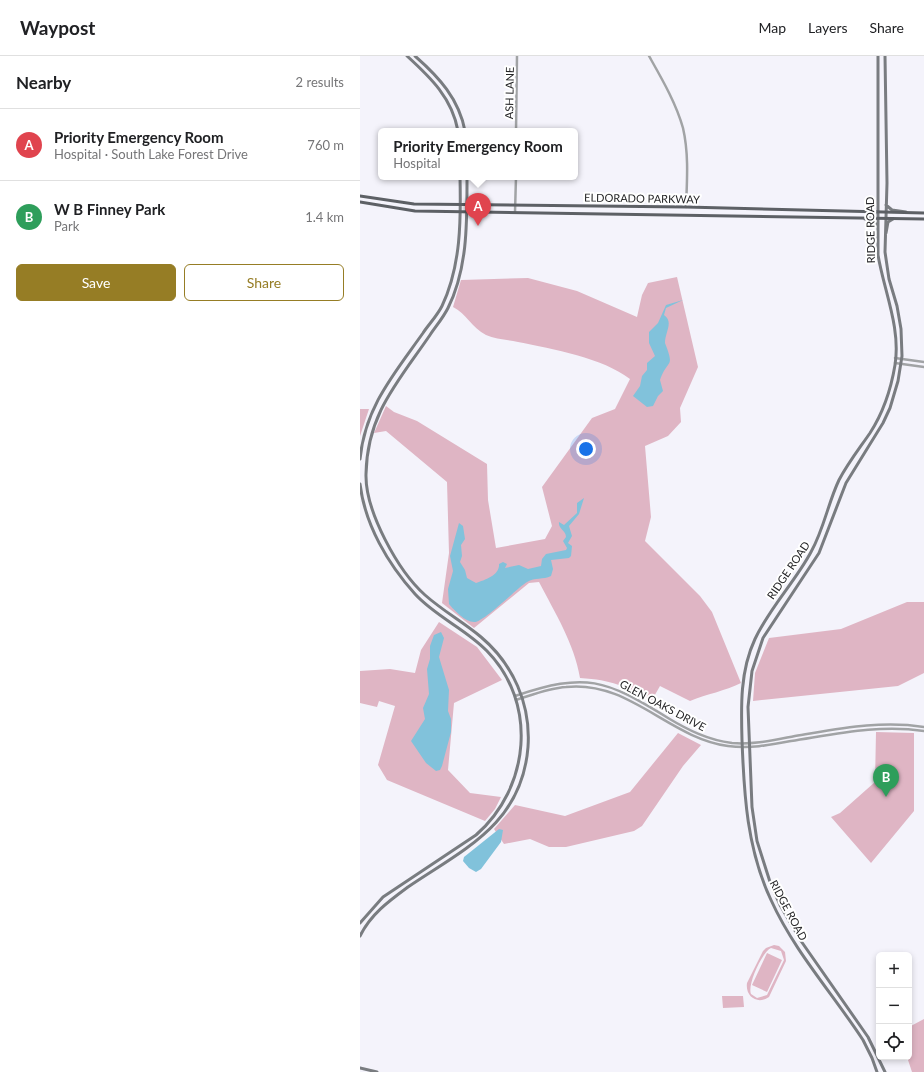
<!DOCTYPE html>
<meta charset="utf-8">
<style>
:root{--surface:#fff;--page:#f2f2f2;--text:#202124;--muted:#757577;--line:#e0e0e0;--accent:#967d25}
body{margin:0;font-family:Lato,sans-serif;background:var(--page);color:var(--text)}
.controls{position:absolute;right:12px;bottom:12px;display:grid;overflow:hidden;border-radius:6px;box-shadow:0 2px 6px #0003}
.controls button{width:36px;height:36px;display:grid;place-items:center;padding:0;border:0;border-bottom:1px solid var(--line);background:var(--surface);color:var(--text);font:20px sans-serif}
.you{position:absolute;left:226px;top:393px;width:14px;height:14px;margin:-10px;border:3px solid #fff;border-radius:50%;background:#1a73e8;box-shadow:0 0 0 6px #1a73e833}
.badge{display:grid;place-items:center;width:26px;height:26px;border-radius:50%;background:var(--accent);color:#fff;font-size:13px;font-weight:700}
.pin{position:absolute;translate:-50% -33px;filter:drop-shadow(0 1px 2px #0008)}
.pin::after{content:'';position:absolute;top:21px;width:14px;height:12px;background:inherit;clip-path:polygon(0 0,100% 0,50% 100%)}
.popup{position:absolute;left:18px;top:72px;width:200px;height:52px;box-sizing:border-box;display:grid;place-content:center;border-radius:6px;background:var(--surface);filter:drop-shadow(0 1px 3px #0005);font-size:13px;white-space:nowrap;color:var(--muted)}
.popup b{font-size:15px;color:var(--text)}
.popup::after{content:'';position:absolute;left:50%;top:100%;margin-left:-8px;border:8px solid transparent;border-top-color:var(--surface)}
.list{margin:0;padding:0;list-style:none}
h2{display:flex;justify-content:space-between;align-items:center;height:52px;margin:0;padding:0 16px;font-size:17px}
h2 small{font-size:13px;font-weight:400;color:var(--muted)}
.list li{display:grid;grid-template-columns:26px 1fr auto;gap:12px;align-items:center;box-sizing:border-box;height:72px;padding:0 16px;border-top:1px solid var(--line)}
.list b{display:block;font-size:15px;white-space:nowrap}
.list p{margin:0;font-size:13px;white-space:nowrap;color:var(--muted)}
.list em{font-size:13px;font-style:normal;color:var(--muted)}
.actions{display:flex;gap:8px;padding:12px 16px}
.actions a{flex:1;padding:9px 0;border:1px solid var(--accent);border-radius:6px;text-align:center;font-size:14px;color:var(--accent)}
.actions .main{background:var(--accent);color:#fff}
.icon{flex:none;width:22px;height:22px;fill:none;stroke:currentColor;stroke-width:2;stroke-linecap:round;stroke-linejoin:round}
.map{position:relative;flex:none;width:564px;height:1016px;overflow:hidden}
header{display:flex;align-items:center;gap:24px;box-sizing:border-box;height:56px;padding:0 20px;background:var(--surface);border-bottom:1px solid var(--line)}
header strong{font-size:19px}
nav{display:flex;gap:22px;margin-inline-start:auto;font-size:14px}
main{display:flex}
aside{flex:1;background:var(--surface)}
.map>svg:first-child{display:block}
.green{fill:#dfb5c4;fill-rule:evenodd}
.water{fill:#81c2db}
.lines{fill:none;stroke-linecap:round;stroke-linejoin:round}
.tertiary{stroke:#a1a3a5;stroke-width:2.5}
.secondary{stroke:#797c80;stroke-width:3}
.primary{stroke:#5d6065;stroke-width:3}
.labels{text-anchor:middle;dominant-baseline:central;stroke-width:4;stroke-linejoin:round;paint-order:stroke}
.street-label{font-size:11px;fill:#252527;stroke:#fff}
</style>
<header>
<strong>Waypost</strong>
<nav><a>Map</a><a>Layers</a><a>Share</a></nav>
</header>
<main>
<aside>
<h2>Nearby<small>2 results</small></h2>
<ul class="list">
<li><span class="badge" style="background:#e0444e">A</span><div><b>Priority Emergency Room</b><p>Hospital · South Lake Forest Drive</p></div><em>760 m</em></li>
<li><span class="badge" style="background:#2e9e5b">B</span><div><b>W B Finney Park</b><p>Park</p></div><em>1.4 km</em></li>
</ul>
<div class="actions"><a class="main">Save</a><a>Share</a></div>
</aside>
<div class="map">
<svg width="564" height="1016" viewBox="0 0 564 1016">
<rect width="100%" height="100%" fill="#f4f3fb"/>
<path class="green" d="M 317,221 L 338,311 L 320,352 L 321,366 L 308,380 L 285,390 L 291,461 L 285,485 L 340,540 L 352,556 L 381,627 C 365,635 347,638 330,645 L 300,630 L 292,644 C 263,630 253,624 220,622 C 214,587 195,557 179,526 L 169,527 L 114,572 L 82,547 L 89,497 L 87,426 L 26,375 L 14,377 L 26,350 L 34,356 L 57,365 L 127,408 L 128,444 L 136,492 L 185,483 L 192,470 L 182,431 L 232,362 L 255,353 L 270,323 C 243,302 193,293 158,286 C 148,284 135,283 126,279 C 112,272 106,257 93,251 L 101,224 L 168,222 L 217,235 L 277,261 L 282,239 L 288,227 Z
M 0,353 L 9,353 L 0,380 Z
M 547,546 L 564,546 L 564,617 L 538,630 L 393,645 L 395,617 L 409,582 L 481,573 Z
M 79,566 L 117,591 L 142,624 L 94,647 L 88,714 L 110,737 L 141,741 L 135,753 L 125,765 L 27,724 L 18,709 L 35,650 L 19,645 L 17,651 L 0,647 L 0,615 L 30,613 L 55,617 L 61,594 Z
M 516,676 L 554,677 L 554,755 L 511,807 L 471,761 L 480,757 L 515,726 Z
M 318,677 L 341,689 L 323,710 L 282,770 L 274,775 L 206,791 L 189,791 L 170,783 L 144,788 L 134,773 L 155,749 L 205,760 L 270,736 Z
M 414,889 L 419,890 L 425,896 L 426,905 L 409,941 C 398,949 385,941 387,927 L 403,895 L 406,892 ZM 411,892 L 421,895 L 424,904 L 407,939 L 397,942 L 391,938 C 387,929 402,896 411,892 Z
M 407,897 L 422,904 L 407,936 L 392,929 Z
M 362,940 L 383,940 L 384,951 L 363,952 Z
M 564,963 L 564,1016 L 552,1016 L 547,1001 L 549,1001 L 549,971 Z"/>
<path class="water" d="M 323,244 L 306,252 L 304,259 C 314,266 305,276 305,287 C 315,313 308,302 300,324 L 303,335 L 298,340 L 293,350 L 287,351 L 273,340 L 280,330 L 282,320 L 287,314 L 287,307 L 295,300 L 289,287 L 289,276 L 298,267 L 306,249 Z
M 224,442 L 219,458 L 209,470 L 212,480 L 208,487 L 212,490 L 211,500 L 209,502 L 191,504 L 193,513 L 191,520 C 183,524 175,521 167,526 C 157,532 123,567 114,566 C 105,566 94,554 89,548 L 88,533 L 93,515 L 90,500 L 99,467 L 103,470 L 105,483 L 101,489 L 102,500 L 100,506 L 105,514 L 107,522 L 116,527 C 125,524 140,519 139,508 L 143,506 L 147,508 L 145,512 L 159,509 L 168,513 L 181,510 L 182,503 L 186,498 L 206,494 L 207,492 L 203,485 L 206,481 C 206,474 198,473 199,466 L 204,469 L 217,457 L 217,447 Z
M 81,576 L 84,582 L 79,601 L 89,634 L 88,655 L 91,663 L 91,676 L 82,710 L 80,714 L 76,715 L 66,707 L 51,685 L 65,663 L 63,652 L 69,638 L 67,613 L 70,603 L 70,590 L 74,579 Z
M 139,773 L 143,774 L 141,786 L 121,813 L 116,816 L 109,812 L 103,805 L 104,801 Z"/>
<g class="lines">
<path class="tertiary" d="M 289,0 C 302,23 316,47 323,72 C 329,98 327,125 326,151
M 156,75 L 157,0
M 155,156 L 156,121
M 535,302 L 564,306
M 535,307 L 564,311
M 155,640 C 227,616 244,623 308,662 C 328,674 348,684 372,687 C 393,689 414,684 435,680 C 478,673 520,664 564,671
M 156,644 C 172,639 189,632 206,631 C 269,624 309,682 368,690 C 390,693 410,689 431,685 C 476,678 519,668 564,675"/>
<path class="secondary" d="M 47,0 C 71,22 92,42 98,75
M 55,0 C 79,21 99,43 105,75
M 526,149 L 532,154 L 546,156
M 505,163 L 512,164 L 517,169
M 526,177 L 528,166 L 533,163
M 0,403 C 5,351 34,318 63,277 C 69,268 77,260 82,250 C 101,210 101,164 100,121
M 0,428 C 5,469 28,508 55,538 C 76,561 106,573 127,595 C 178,647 170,732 116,779 L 23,841 L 0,867
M 0,880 C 11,858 29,845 48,831 C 104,793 162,768 168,691 C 171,648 153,608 121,581 C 103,566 83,555 65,539 C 38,515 5,455 6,418 C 7,358 38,326 70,279 C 76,270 83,262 88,252 C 108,212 107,165 107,121
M 0,1012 L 17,1016
M 517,1016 L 512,1002 L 503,984 C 473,938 434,895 411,844 C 387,793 384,739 382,684 C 381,650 380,615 395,583 C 410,551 435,526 451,496 C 464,473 468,447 479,424 C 488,407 499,393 510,377 C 523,357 531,333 535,309 C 541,272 524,235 518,199 L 518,0
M 525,1016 L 508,981 L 441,885 L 420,849 L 411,829 L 397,785 L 392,751 L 388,651 L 392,615 L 403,582 L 459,497 L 486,427 L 523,367 L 530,352 L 538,325 L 542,300 L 541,273 L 537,250 L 529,223 L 525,196 L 527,127 L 525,0"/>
<path class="primary" d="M 0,140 L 54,148 L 326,151 L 564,157
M 0,146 L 55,155 L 564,163"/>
</g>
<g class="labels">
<g class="street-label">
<text transform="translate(149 37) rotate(-89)">ASH LANE</text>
<text transform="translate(282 142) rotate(1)">ELDORADO PARKWAY</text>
<text transform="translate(510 174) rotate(-91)">RIDGE ROAD</text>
<text transform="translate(428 514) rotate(-56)">RIDGE ROAD</text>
<text transform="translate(303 649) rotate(28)">GLEN OAKS DRIVE</text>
<text transform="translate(429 854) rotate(62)">RIDGE ROAD</text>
</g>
</g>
</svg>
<div class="controls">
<button>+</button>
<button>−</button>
<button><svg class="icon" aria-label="locate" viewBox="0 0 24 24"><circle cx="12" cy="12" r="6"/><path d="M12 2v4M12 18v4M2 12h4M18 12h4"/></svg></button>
</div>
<div class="you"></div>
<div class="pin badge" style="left:118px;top:170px;background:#e0444e">A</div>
<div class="popup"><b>Priority Emergency Room</b>Hospital</div>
<div class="pin badge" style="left:526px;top:741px;background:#2e9e5b">B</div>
</div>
</main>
